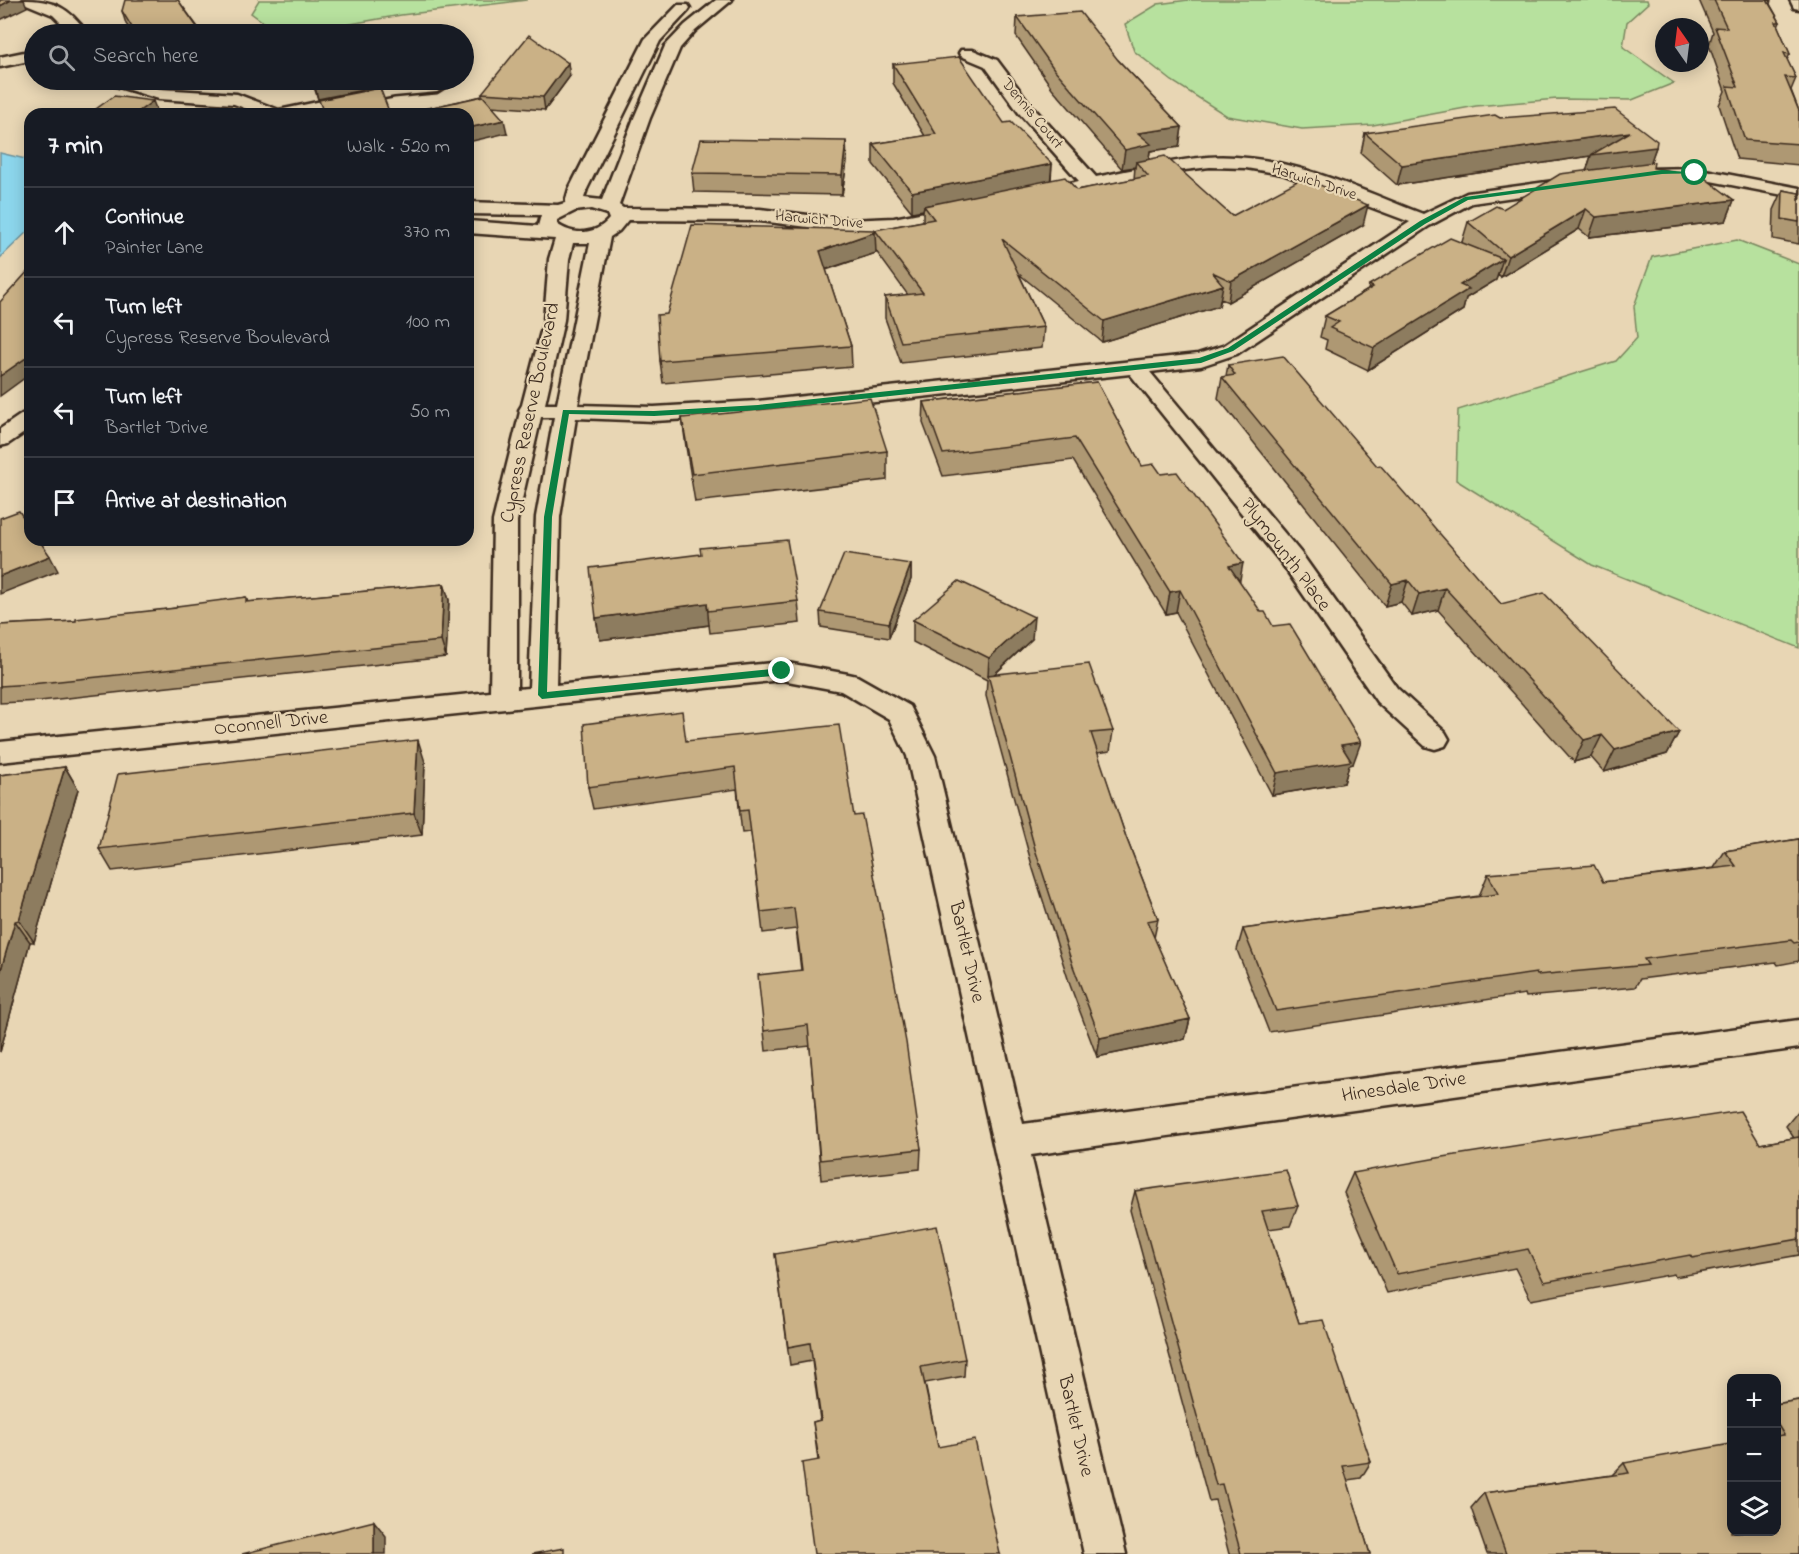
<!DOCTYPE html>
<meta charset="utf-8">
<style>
:root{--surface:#171b24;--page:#20242c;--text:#f1f3f6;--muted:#9ea1a6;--line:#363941}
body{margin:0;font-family:"Indie Flower",sans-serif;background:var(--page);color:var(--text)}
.controls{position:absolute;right:18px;bottom:18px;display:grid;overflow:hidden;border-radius:12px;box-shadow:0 3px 15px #0003}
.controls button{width:54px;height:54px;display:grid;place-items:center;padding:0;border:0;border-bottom:2px solid var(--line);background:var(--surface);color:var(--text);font:30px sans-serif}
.compass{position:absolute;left:1655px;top:18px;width:54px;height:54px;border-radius:50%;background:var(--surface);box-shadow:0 3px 15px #0003;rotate:346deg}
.stop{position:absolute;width:18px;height:18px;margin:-14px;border:4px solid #0b8043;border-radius:50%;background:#fff}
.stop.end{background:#0b8043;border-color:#fff;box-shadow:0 2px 6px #0008}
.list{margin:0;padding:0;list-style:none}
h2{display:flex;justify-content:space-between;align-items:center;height:78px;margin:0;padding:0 24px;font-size:26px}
h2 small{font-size:20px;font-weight:400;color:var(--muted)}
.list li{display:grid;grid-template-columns:39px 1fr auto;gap:18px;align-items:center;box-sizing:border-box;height:90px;padding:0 24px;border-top:2px solid var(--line)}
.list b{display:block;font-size:22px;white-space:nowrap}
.list p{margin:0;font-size:20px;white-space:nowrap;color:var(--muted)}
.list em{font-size:20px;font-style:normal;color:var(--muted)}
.icon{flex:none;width:33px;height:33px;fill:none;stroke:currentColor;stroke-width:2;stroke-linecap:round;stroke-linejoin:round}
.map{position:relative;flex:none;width:1799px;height:1554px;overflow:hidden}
.search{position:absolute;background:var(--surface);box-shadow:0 3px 15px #0003;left:24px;top:24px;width:450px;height:66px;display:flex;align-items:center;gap:15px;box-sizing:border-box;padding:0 21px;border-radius:33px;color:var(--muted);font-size:22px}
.panel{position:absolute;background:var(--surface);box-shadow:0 3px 15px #0003;left:24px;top:108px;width:450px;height:438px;border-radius:18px}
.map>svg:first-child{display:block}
.green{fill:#b7e19e;stroke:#79865e;stroke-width:1.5}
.water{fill:#8cd6ec;stroke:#6c919a;stroke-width:1.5}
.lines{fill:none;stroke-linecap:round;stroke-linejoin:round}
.minor-casing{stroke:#3b2a1e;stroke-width:5}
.minor{fill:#e8d6b4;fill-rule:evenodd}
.wall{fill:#ae9873;stroke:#3b2a1e;stroke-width:1.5}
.shaded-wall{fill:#8d7c5e;stroke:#3b2a1e;stroke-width:1.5}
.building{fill:#cab186;stroke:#3b2a1e;stroke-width:1.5}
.route{fill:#0b8043}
.labels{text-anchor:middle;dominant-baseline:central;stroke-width:4.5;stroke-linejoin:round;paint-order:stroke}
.far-street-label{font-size:16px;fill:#3b2a1e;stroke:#e8d6b4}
.street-label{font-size:20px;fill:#3b2a1e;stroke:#e8d6b4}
</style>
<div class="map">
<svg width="1799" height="1554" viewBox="0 0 1799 1554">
<rect width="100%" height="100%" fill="#e8d6b4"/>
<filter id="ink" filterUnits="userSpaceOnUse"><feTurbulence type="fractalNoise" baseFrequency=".0167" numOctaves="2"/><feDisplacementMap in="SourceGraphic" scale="12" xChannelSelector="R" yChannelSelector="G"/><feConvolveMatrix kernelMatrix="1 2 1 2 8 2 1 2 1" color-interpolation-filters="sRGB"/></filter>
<g filter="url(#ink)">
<path class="green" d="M 259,0 L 527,0 L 401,15 L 311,31 L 274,30 L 251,13 Z
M 1188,0 L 1647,0 L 1648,3 L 1627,22 L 1623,47 L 1674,83 L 1632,100 L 1557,99 L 1476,106 L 1373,125 L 1302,129 L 1227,116 L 1172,81 L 1134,51 L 1125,24 L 1158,4 Z
M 1737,240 L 1799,264 L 1799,648 L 1592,565 L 1456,480 L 1458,410 L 1616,361 L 1637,338 L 1634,306 L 1652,257 Z"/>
<path class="water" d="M 0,153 L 30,160 L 30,229 L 0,258 Z"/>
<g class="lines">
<g class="minor-casing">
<path id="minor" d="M 22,0 C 54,0 69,7 88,34 L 72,34 L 53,15 L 24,3 Z
M 716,0 L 732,0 L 695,31 L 680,48 L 650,118 L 619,205 L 623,208 L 760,209 L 848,220 L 894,218 L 960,205 L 967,207 L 969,211 L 967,215 L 960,217 L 894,230 L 848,232 L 760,221 L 628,220 L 619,231 L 610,237 L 578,405 L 654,407 L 758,401 L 1198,354 L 1223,346 L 1410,222 L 1282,174 L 1246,168 L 1210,167 L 1176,171 L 1038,200 L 1032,199 L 1029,195 L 1032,191 L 1079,181 L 1019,113 L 985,66 L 961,56 L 959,53 L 961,50 L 973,50 L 997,60 L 1031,105 L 1096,177 C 1133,170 1170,160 1208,157 C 1283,152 1355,188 1423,214 L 1467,193 L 1576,178 L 1582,179 L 1585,183 L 1582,187 L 1576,188 L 1472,203 L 1429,226 L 1237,354 L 1201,366 L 1150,372 L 1301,553 L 1397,688 L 1445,732 L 1449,739 L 1445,746 L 1435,749 L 1425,746 L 1377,702 L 1283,565 L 1130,374 L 758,415 L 654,421 L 576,418 L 560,517 L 556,685 L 782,662 L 848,674 L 857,676 L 910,706 L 935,756 L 1023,1124 L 1799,1020 L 1799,1048 L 1031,1155 L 1126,1554 L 1084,1554 L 907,756 L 889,719 L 841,691 L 782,680 L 0,762 L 0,742 L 490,692 L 493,521 L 520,412 L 519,410 L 522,405 L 544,320 L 549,259 L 555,239 L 468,233 L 468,221 L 538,226 L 541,215 L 468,214 L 468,202 L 558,205 L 565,203 L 569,189 L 645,39 L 678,5 L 688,5 L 690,8 L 688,11 L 660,41 L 587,189 L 584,198 L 602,200 L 634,118 L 665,46 L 685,25 ZM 591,209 L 607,214 L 609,219 C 596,235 573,236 557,224 L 557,220 L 575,211 ZM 573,243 L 590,243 L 557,404 L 545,404 L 564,320 L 569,259 ZM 541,417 L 554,417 L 536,517 L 529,688 L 517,689 L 517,521 Z
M 1790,0 L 1799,0 L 1799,9 L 1794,8 Z
M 34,50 L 34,60 L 0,67 L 0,57 Z
M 104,80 L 128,80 L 160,89 L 237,94 L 279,110 L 394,86 L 437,82 L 445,87 L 437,92 L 394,96 L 306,114 L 260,114 L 234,104 L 159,99 L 106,83 Z
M 1695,168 L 1799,188 L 1799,198 L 1695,178 L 1646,179 L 1640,178 L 1637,174 L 1640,170 L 1646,169 Z
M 30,412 L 30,429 L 8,444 L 0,446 L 0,429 L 22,414 Z"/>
</g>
<use href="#minor" class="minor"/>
</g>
<path class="wall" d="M 178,0 L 203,34 L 133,34 L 126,24 L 122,11 Z
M 1699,0 L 1771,0 L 1770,4 L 1780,22 L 1778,27 L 1790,54 L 1787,60 L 1796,78 L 1791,90 L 1799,111 L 1799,165 L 1737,159 L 1719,105 L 1725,91 L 1709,45 L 1713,32 Z
M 1017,17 L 1118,60 L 1182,127 L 1179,147 L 1150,151 L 1149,160 L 1232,216 L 1363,225 L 1228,302 L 1221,299 L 1219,306 L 1102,342 L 1019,274 L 1044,327 L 1042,348 L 901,363 L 885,318 L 885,297 L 908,295 L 876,251 L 876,253 L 826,270 L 851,346 L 852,367 L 663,383 L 660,361 L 667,314 L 875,230 L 923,221 L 923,210 L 912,212 L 873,164 L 873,144 L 925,136 L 893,83 L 893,64 L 1004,123 L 1052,164 L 1051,180 L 1077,190 L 1134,179 L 1135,167 L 1122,169 L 1052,88 L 1016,36 Z
M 570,76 L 545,110 L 492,106 L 507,133 L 468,114 L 425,114 L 424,109 L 482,96 L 482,93 Z
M 249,80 L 376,80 L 378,87 L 318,99 L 313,84 L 291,87 L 290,83 Z
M 1500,118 L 1656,147 L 1650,162 L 1653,168 L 1734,200 L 1726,221 L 1589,237 L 1579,229 L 1501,277 L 1498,274 L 1496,280 L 1466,298 L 1463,310 L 1368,370 L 1325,349 L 1327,340 L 1320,337 L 1325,316 L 1368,290 L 1369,285 L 1462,242 L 1468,222 L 1503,209 L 1586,171 L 1591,156 L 1397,185 L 1361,153 L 1365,133 Z
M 847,161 L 842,195 L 694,192 L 692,173 Z
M 1783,190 L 1799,193 L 1799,244 L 1773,239 L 1774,210 Z
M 1228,365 L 1377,466 L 1501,604 L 1679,732 L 1667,754 L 1604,772 L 1591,757 L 1574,762 L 1438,610 L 1412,616 L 1401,602 L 1385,606 L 1218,398 L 1222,377 L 1226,376 Z
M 1097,382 L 1142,466 L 1161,474 L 1239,582 L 1353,764 L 1349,765 L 1344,783 L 1272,795 L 1176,612 L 1166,614 L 1073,460 L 943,476 L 923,423 L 924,402 Z
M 682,418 L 887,451 L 887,480 L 695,502 L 686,447 Z
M 25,508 L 30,509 L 30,519 Z
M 911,564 L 911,579 L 889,638 L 821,627 L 820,612 Z
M 444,584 L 449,600 L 446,657 L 40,701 L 0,703 L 0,625 L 76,621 L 176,608 L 246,597 L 248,602 Z
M 798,601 L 800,623 L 710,633 L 709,625 L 600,640 L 596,618 Z
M 913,620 L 1032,639 L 994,675 L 1113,731 L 1110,751 L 1097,753 L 1126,837 L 1158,919 L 1154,938 L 1190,1019 L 1185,1039 L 1097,1057 L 1070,985 L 1033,869 L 986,696 L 987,680 L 913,642 Z
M 687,741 L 854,816 L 921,1149 L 920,1169 L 821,1180 L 810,1046 L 766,1051 L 764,1031 L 801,970 L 796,929 L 763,933 L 751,832 L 742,833 L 737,789 L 593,809 L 588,787 Z
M 425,762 L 422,835 L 112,871 L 99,849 Z
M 65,767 L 78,789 L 34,942 L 30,942 L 0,1052 L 0,775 Z
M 1799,839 L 1799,961 L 1778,965 L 1776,962 L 1640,979 L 1635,987 L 1526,997 L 1525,994 L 1269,1032 L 1237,950 L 1243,929 L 1479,896 L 1488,874 L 1603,882 L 1714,868 L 1725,851 Z
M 1799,1110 L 1799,1255 L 1675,1277 L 1674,1274 L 1531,1300 L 1515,1268 L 1387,1293 L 1344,1193 L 1353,1173 L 1760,1144 L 1794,1138 L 1786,1126 Z
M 1135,1191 L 1298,1206 L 1290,1226 L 1268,1229 L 1299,1323 L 1371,1462 L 1361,1478 L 1347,1480 L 1370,1554 L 1229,1554 L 1215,1500 L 1209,1501 L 1130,1210 Z
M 775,1254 L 965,1359 L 964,1376 L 925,1383 L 938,1447 L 1000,1554 L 818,1460 L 813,1422 L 820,1420 L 812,1361 L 790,1365 Z
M 1799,1400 L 1799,1554 L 1487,1554 L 1471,1508 L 1484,1493 L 1612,1475 L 1624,1463 L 1776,1532 L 1776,1404 Z"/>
<path class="shaded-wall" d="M 11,0 L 24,0 L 27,7 L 0,20 L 0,6 Z
M 568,63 L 570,76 L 545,110 L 543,97 Z
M 289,80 L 312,80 L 313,84 L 291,87 Z
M 350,80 L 376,80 L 378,87 L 318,99 L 315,87 Z
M 153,101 L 158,114 L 135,114 Z
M 504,120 L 507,133 L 468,142 L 468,128 Z
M 1182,127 L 1179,147 L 1150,151 L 1148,164 L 1136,162 L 1135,167 L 1122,169 L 1125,150 L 1138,133 Z
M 1630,132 L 1656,147 L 1649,167 L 1585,175 L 1591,156 L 1397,185 L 1402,165 Z
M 846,141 L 847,161 L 842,195 L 842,175 Z
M 1052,164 L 1050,184 L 924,206 L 923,210 L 912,212 L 912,192 Z
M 1734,200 L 1726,221 L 1589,237 L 1596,217 Z
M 1368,205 L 1363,225 L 1228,302 L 1231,281 Z
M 1586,209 L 1579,229 L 1501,277 L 1508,256 Z
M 875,232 L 876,253 L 821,271 L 820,251 Z
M 1503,259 L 1496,280 L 1466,298 L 1463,310 L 1368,370 L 1374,348 L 1460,285 Z
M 1223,285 L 1219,306 L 1102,342 L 1104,321 Z
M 30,355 L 30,374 L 0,396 L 0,376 Z
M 50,556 L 58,571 L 0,594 L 0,576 Z
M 1243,563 L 1239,585 L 1229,566 Z
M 911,564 L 911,579 L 889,638 L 889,623 Z
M 1408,580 L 1401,602 L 1385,606 L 1392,584 Z
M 444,584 L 449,600 L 446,657 L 441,641 Z
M 1445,588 L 1438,610 L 1412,616 L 1419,594 Z
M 1180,590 L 1176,612 L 1166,614 L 1170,592 Z
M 707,603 L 709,625 L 600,640 L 596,618 Z
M 1034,617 L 1032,639 L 989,679 L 988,676 L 989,658 Z
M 1679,732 L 1667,754 L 1604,772 L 1615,750 Z
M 1602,735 L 1591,757 L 1574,762 L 1584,740 Z
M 418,740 L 425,762 L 422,835 L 414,813 Z
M 1361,742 L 1353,764 L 1349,765 L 1344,783 L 1272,795 L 1277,773 L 1341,745 Z
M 65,767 L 78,789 L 34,942 L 19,920 Z
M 15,921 L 30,942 L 0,1052 L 0,973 Z
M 1190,1019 L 1185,1039 L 1097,1057 L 1100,1038 Z
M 374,1521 L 386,1536 L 386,1554 L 374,1554 Z"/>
<path class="building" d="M 0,0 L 11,0 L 0,6 Z
M 125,0 L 178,0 L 202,34 L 136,34 L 122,11 Z
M 1714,0 L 1771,0 L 1767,0 L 1780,22 L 1776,22 L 1790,54 L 1784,53 L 1796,78 L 1785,77 L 1799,111 L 1799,144 L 1745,140 L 1727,86 L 1738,87 L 1715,27 L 1727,28 Z
M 1080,12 L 1118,60 L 1182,127 L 1138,133 L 1151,144 L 1125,150 L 1054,69 L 1017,17 Z
M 529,35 L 568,63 L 543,97 L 482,93 Z
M 959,57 L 1004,123 L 1011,122 L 1052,164 L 912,192 L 873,144 L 936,134 L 893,64 Z
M 312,80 L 350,80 L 315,87 Z
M 380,88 L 390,114 L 324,114 L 319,100 Z
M 114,96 L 153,101 L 135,114 L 89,114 Z
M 483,96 L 504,120 L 468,128 L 468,114 L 428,114 L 424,109 Z
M 1615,109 L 1657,141 L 1656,147 L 1591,155 L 1630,132 L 1402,165 L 1365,133 L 1495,115 L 1500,118 Z
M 701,139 L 846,141 L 842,175 L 692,173 Z
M 1165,156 L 1232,216 L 1303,178 L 1368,205 L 1231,281 L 1212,272 L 1223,285 L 1104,321 L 1002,239 L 1044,327 L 901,342 L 885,297 L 923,293 L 875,230 L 875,232 L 820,251 L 851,346 L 660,361 L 657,315 L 667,314 L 692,225 L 875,230 L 934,219 L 924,206 L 1065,177 L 1077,190 L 1148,176 L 1136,162 Z
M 1654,162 L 1653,168 L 1702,176 L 1734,200 L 1596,217 L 1586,209 L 1508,256 L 1468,222 L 1496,206 L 1503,209 L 1560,174 Z
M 1783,190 L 1799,193 L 1799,222 L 1782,219 Z
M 1450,238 L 1503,259 L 1460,285 L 1469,289 L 1374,348 L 1330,328 L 1339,322 L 1325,316 L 1373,287 L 1369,285 Z
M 30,269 L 30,355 L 0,376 L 0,302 Z
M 1283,356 L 1377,466 L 1380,465 L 1501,604 L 1544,593 L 1679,732 L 1615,750 L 1602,735 L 1584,740 L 1445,588 L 1419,594 L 1408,580 L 1392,584 L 1222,377 L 1235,375 L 1228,365 Z
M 1097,382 L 1142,466 L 1154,464 L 1161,474 L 1177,472 L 1243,563 L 1229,566 L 1261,612 L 1265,612 L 1273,626 L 1290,624 L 1361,742 L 1341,745 L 1351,761 L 1277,773 L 1180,590 L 1170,592 L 1075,438 L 943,454 L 924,402 Z
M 870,398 L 887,451 L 692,474 L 682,418 Z
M 30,502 L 30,509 L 25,508 Z
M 19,511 L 30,527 L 30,540 L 39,540 L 50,556 L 0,576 L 0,518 Z
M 787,540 L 798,601 L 708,611 L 707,603 L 596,618 L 590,568 L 701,554 L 700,548 Z
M 844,554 L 911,564 L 889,623 L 820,612 Z
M 959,581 L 1034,617 L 989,658 L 913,620 Z
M 444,584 L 441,641 L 31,684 L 0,686 L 0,625 L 76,621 L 76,619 L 176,608 L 177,606 L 246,597 L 246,602 Z
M 1089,664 L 1113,731 L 1091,733 L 1126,837 L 1158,919 L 1147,921 L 1190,1019 L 1100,1038 L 1073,966 L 1035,849 L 988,675 Z
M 682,711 L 686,741 L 839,725 L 854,816 L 862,815 L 883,920 L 906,1042 L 921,1149 L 820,1160 L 808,1025 L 764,1031 L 758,975 L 802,970 L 794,908 L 761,912 L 748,810 L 740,811 L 735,767 L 588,787 L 584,724 Z
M 418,740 L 414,813 L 99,849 L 118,774 Z
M 65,767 L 19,920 L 15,921 L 0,973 L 0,775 Z
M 1799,839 L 1799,942 L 1794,943 L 1791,940 L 1644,959 L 1648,965 L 1537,975 L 1536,973 L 1276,1011 L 1243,929 L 1498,894 L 1488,874 L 1594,865 L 1603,882 L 1736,866 L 1725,851 Z
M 1740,1111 L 1760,1144 L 1799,1137 L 1799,1239 L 1692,1258 L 1690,1255 L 1544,1282 L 1528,1249 L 1397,1274 L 1353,1173 L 1443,1157 Z
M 1286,1170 L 1298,1206 L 1262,1211 L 1299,1323 L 1323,1320 L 1371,1462 L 1343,1466 L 1370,1554 L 1241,1554 L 1222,1484 L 1216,1485 L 1135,1191 Z
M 937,1226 L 965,1359 L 921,1367 L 938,1447 L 975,1440 L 1000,1554 L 814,1554 L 802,1463 L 819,1460 L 813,1422 L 821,1420 L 810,1343 L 788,1347 L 775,1254 Z
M 1799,1400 L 1799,1554 L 1506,1554 L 1484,1493 L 1629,1473 L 1624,1463 L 1731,1444 L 1731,1532 L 1776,1532 L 1776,1436 L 1784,1435 L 1776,1422 L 1776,1404 Z
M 374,1521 L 374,1554 L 242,1554 Z
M 564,1548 L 564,1554 L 532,1554 Z"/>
</g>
<path class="route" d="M 1662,170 L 1698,173 L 1662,174 L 1468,200 L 1425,224 L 1233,351 L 1201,363 L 758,410 L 654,416 L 569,414 L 552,517 L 547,692 L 782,668 L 787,671 L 782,675 L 542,699 L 538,695 L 544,517 L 563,410 L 654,411 L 758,405 L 1199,358 L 1228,348 L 1420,221 L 1465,197 Z"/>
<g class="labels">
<g class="far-street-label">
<text transform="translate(1032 114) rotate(50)">Dennis Court</text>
<text transform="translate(1314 182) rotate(18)">Harwich Drive</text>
<text transform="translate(819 220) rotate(5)">Harwich Drive</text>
</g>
<g class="street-label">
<text transform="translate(531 413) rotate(-78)">Cypress Reserve Boulevard</text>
<text transform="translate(1285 555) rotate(53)">Plymounth Place</text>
<text transform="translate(271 724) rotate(-6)">Oconnell Drive</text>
<text transform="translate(966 952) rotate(77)">Bartlet Drive</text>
<text transform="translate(1404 1088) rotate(-8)">Hinesdale Drive</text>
<text transform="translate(1075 1426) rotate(77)">Bartlet Drive</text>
</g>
</g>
</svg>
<div class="controls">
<button>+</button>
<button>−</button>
<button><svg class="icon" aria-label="layers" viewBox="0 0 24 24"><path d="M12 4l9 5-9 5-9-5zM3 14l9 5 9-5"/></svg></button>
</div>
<svg class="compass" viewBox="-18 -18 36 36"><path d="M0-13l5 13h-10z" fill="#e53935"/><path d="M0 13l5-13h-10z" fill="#9ea1a6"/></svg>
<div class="stop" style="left:1695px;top:173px"></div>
<div class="stop end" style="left:782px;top:671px"></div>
<div class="search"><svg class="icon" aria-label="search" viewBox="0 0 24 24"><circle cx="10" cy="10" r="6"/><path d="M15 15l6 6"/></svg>Search here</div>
<section class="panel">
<h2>7 min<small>Walk · 520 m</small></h2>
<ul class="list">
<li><svg class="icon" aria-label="ahead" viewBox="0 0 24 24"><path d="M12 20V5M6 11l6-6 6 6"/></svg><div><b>Continue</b><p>Painter Lane</p></div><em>370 m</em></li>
<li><svg class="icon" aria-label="left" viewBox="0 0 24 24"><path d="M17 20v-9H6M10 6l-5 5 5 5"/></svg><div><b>Turn left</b><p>Cypress Reserve Boulevard</p></div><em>100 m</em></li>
<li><svg class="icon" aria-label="left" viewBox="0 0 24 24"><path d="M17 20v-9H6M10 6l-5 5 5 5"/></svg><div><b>Turn left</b><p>Bartlet Drive</p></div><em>50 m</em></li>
<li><svg class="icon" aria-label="arrive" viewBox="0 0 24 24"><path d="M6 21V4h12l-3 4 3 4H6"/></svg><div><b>Arrive at destination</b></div></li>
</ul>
</section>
</div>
